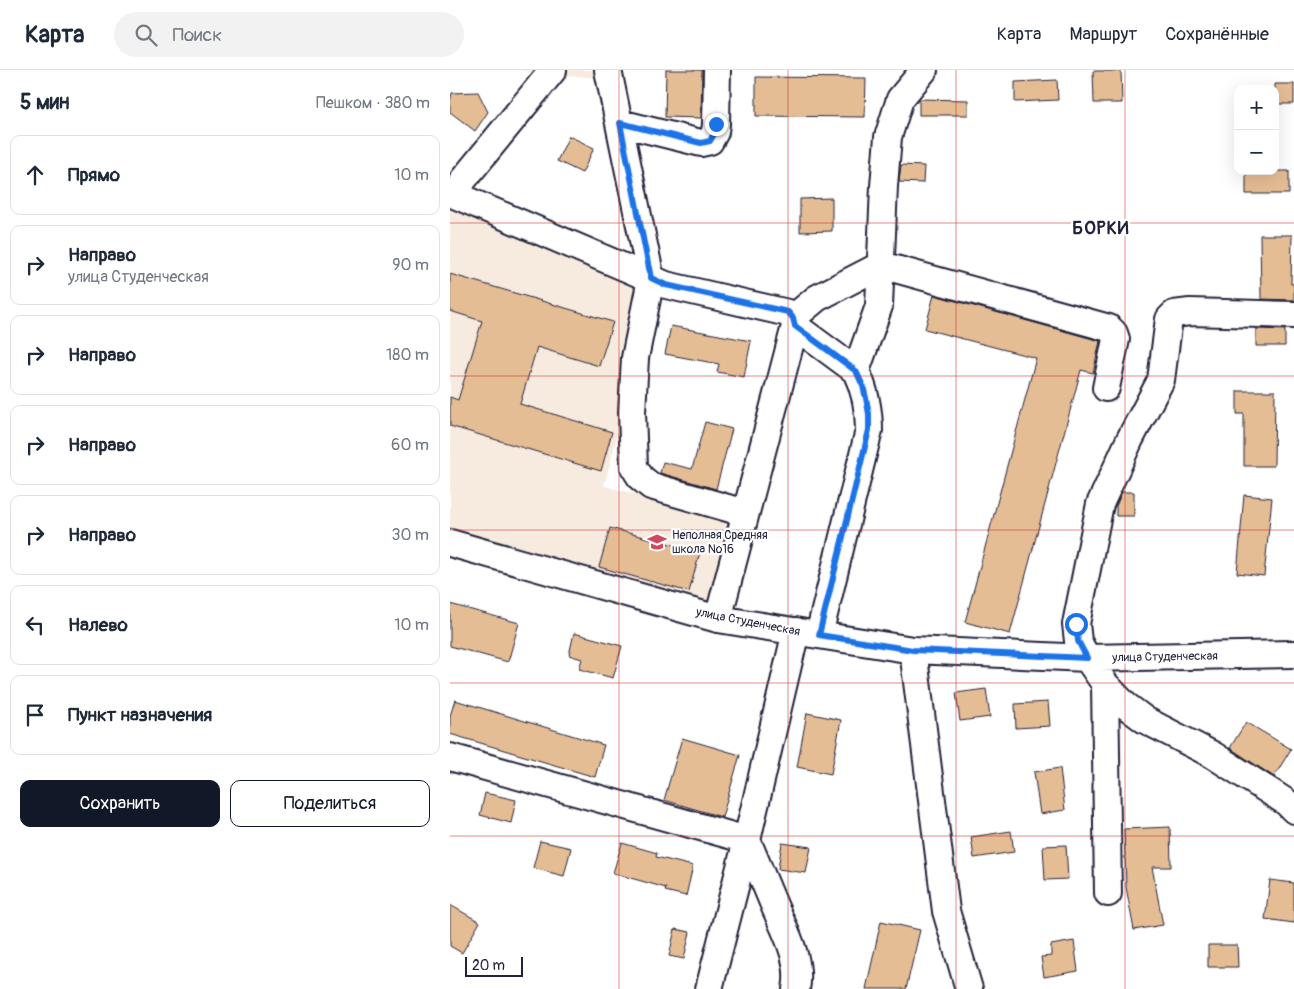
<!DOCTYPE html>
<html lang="ru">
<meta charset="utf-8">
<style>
:root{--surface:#fff;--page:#f2f2f3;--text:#1f2937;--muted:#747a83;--line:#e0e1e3;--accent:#111827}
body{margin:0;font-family:Pangolin,sans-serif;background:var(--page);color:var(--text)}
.controls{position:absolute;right:15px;top:15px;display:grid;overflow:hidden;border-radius:10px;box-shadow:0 5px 20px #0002}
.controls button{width:45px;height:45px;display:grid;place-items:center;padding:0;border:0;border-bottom:1px solid var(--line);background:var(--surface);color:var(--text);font:25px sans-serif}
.scale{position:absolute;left:15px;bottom:12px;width:58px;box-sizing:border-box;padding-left:5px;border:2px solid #22223b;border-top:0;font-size:14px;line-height:18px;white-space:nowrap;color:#22223b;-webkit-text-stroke:4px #fff;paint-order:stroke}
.stop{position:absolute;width:15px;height:15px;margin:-11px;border:4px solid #1a73e8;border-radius:50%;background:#fff}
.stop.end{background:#1a73e8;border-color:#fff;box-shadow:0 1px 5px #0008}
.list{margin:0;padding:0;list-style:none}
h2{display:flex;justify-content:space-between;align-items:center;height:65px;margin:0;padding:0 20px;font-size:21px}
h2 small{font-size:16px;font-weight:400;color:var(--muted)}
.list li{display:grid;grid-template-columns:32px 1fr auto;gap:15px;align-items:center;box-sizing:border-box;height:80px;margin:0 10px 10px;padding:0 10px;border:1px solid var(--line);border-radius:10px}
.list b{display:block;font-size:19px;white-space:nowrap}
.list p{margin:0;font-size:16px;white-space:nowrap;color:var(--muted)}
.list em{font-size:16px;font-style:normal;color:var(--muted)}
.actions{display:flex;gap:10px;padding:15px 20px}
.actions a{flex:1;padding:11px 0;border:1px solid var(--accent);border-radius:10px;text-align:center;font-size:18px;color:var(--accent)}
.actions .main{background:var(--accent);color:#fff}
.icon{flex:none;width:28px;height:28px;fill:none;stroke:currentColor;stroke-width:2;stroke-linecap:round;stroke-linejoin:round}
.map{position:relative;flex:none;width:844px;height:919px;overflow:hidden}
header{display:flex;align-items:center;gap:30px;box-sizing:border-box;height:70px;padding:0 25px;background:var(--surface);border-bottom:1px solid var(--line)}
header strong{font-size:24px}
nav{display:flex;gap:28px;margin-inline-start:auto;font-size:18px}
.search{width:350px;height:45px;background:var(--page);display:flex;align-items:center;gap:12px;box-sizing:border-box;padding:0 18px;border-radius:28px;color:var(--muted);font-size:19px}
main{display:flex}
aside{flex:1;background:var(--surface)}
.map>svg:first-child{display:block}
.built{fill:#f7ebdf}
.building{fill:#e5bd95;stroke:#22223b}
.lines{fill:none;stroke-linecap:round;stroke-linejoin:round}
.minor-casing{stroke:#22223b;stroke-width:30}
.minor{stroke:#fff;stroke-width:26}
.route{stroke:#1a73e8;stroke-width:6}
.grid{fill:none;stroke:#d62828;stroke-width:1;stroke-opacity:0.55}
.labels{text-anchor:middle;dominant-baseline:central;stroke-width:4.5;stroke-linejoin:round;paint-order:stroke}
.poi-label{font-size:12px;fill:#22223b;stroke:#fff;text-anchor:start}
.street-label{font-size:12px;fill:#22223b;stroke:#fff}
.district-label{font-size:18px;font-weight:bold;letter-spacing:1px;fill:#22223b;stroke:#fff}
</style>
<header>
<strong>Карта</strong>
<div class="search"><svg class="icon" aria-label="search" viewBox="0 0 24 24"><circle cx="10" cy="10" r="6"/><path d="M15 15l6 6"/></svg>Поиск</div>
<nav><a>Карта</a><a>Маршрут</a><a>Сохранённые</a></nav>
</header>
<main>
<aside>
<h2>5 мин<small>Пешком · 380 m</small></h2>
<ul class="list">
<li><svg class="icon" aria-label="ahead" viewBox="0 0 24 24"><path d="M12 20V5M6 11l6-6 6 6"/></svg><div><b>Прямо</b></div><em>10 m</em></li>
<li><svg class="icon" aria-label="right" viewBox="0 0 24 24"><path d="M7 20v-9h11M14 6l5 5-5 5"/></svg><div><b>Направо</b><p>улица Студенческая</p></div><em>90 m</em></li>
<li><svg class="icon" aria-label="right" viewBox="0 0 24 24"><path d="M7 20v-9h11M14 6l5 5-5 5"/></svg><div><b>Направо</b></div><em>180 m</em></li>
<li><svg class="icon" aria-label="right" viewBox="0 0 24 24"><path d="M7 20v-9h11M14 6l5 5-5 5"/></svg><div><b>Направо</b></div><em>60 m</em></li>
<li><svg class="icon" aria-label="right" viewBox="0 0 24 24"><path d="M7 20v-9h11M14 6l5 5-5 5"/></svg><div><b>Направо</b></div><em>30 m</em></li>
<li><svg class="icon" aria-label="left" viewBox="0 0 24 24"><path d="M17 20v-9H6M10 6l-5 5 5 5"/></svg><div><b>Налево</b></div><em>10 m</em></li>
<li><svg class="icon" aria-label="arrive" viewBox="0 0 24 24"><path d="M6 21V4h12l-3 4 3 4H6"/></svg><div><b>Пункт назначения</b></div></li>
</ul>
<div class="actions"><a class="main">Сохранить</a><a>Поделиться</a></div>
</aside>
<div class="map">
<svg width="844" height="919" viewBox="0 0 844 919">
<rect width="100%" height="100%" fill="#fff"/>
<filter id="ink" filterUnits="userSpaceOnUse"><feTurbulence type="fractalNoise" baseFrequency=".02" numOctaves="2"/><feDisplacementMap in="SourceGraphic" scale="10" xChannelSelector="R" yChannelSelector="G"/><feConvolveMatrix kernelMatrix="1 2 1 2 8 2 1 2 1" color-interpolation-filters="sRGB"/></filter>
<g filter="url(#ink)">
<path class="built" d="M 66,0 L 144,0 L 146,8 Z
M 0,135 L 191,216 L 178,279 L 169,360 L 154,416 L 281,448 L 259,531 L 0,458 Z"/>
<path class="building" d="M 216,0 L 252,0 L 251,48 L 215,47 Z
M 643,1 L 671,1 L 672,33 L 644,33 Z
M 306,7 L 416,8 L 415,47 L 306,46 Z
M 607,10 L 608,30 L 565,32 L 565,12 Z
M 825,14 L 844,14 L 844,34 L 825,34 Z
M 28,22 L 38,42 L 25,61 L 0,42 L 0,32 L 2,23 Z
M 469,29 L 518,30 L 518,45 L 469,45 Z
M 119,66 L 144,78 L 132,103 L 107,91 Z
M 451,95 L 474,96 L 473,113 L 449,112 Z
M 796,101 L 839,101 L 839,124 L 796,124 Z
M 382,128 L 382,161 L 350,162 L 350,129 Z
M 810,165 L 842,165 L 841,214 L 844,214 L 844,230 L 811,229 Z
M 0,204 L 163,252 L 149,296 L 87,277 L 70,334 L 162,362 L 151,401 L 0,356 L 0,327 L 8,330 L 32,251 L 0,241 Z
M 484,225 L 650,271 L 643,303 L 631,300 L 560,564 L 515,552 L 586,288 L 475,259 Z
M 221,256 L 301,271 L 294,307 L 267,302 L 269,294 L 215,284 Z
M 806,259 L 835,260 L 835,276 L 806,276 Z
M 787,321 L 825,321 L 824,396 L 794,396 L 794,344 L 787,344 Z
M 255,352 L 282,359 L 266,419 L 210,403 L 213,392 L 242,399 Z
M 672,422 L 684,422 L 684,446 L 666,446 L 666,436 Z
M 794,425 L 822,428 L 814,506 L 787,503 Z
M 160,458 L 250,482 L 239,522 L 149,497 Z
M 0,534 L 69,553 L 58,592 L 0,576 Z
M 124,563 L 172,576 L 163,608 L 129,599 L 132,589 L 119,585 Z
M 536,619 L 540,647 L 510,651 L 506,623 Z
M 5,630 L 154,675 L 145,707 L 0,664 L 0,646 Z
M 598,632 L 600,656 L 566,658 L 565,634 Z
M 357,643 L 391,650 L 381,704 L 347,697 Z
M 796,652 L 841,679 L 824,707 L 780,678 Z
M 232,668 L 290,685 L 272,747 L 214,730 Z
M 610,698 L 615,740 L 590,744 L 584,702 Z
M 35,723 L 66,730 L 61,753 L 30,745 Z
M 720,757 L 721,797 L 702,797 L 713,855 L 684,860 L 676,817 L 674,759 Z
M 561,761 L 564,782 L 524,788 L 521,767 Z
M 90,771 L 121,778 L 114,806 L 83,798 Z
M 172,773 L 207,783 L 206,787 L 243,796 L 236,826 L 215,821 L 216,818 L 163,803 Z
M 332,773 L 361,777 L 356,803 L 328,799 Z
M 616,775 L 618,809 L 595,810 L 593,776 Z
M 820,810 L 844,813 L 844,853 L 815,849 Z
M 0,835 L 30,852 L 12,883 L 0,876 Z
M 431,851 L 470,860 L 456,919 L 416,919 Z
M 225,859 L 240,862 L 234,889 L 219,886 Z
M 624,871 L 628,901 L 594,907 L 591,887 L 601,886 L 601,875 Z
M 758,875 L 787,875 L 788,897 L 758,897 Z"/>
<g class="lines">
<g class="minor-casing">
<path id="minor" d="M 158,0 L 201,209 L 185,288 L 182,342 L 184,397 L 191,408 L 201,416 L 295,443
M 170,53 L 251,73 L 260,71 L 265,62 L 266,54 L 267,0
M 0,123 L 216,215 L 338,243 L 343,248 L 345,256 L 268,549
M 7,126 L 13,110 L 103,0
M 844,245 L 740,242 L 724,244 L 719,249 L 711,310 L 680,369 L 650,434 L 626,554 L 628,571 L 637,588 L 655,614 L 675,635 L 695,650 L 763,685 L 836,732 L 844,740
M 343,248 L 367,228 L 431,195 L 659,258 L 664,263 L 666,269 L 656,318
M 345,256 L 406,301
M 0,473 L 268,549 L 463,580 L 637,588 L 844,584
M 369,565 L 419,360 C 419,338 415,320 406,301 L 429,236 L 434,116 L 438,67 L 450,29 L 474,0
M 463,580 L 496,841 L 519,919
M 655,614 L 658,823
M 0,687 L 297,770 C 306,792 315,813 324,835 C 335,861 352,890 346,919
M 259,919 L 297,770 L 346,561"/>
</g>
<use href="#minor" class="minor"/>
</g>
</g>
<g class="lines" filter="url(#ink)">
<path class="route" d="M 266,54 L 265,62 L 260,71 L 251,73 L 170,53 L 201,208 L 216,215 L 338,242 L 343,248 L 345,256 L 406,301 L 413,316 L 416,328 L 419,344 L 419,360 L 369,565 L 463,580 L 637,588 L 628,571 L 626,554"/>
</g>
<path class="grid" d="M 169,0 L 169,919M 338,0 L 338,919M 506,0 L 506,919M 675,0 L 675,919M 0,153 L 844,153M 0,306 L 844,306M 0,460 L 844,460M 0,613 L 844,613M 0,766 L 844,766"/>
<defs>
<g id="school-bare" transform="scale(1.5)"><path d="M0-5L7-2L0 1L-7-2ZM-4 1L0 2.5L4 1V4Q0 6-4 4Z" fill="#d1495b" stroke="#fff" stroke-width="2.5" paint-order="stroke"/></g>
</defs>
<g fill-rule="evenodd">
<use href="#school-bare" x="207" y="472"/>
</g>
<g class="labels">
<g class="poi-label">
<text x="222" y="465">Неполная Средняя<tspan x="222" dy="14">школа №16</tspan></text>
</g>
<g class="street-label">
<text transform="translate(298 552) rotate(11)">улица Студенческая</text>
<text transform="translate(715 587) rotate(-1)">улица Студенческая</text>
</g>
<g class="district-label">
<text x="651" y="158">БОРКИ</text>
</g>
</g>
</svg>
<div class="controls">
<button>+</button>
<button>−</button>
</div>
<div class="scale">20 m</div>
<div class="stop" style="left:626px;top:554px"></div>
<div class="stop end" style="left:266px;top:54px"></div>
</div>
</main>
